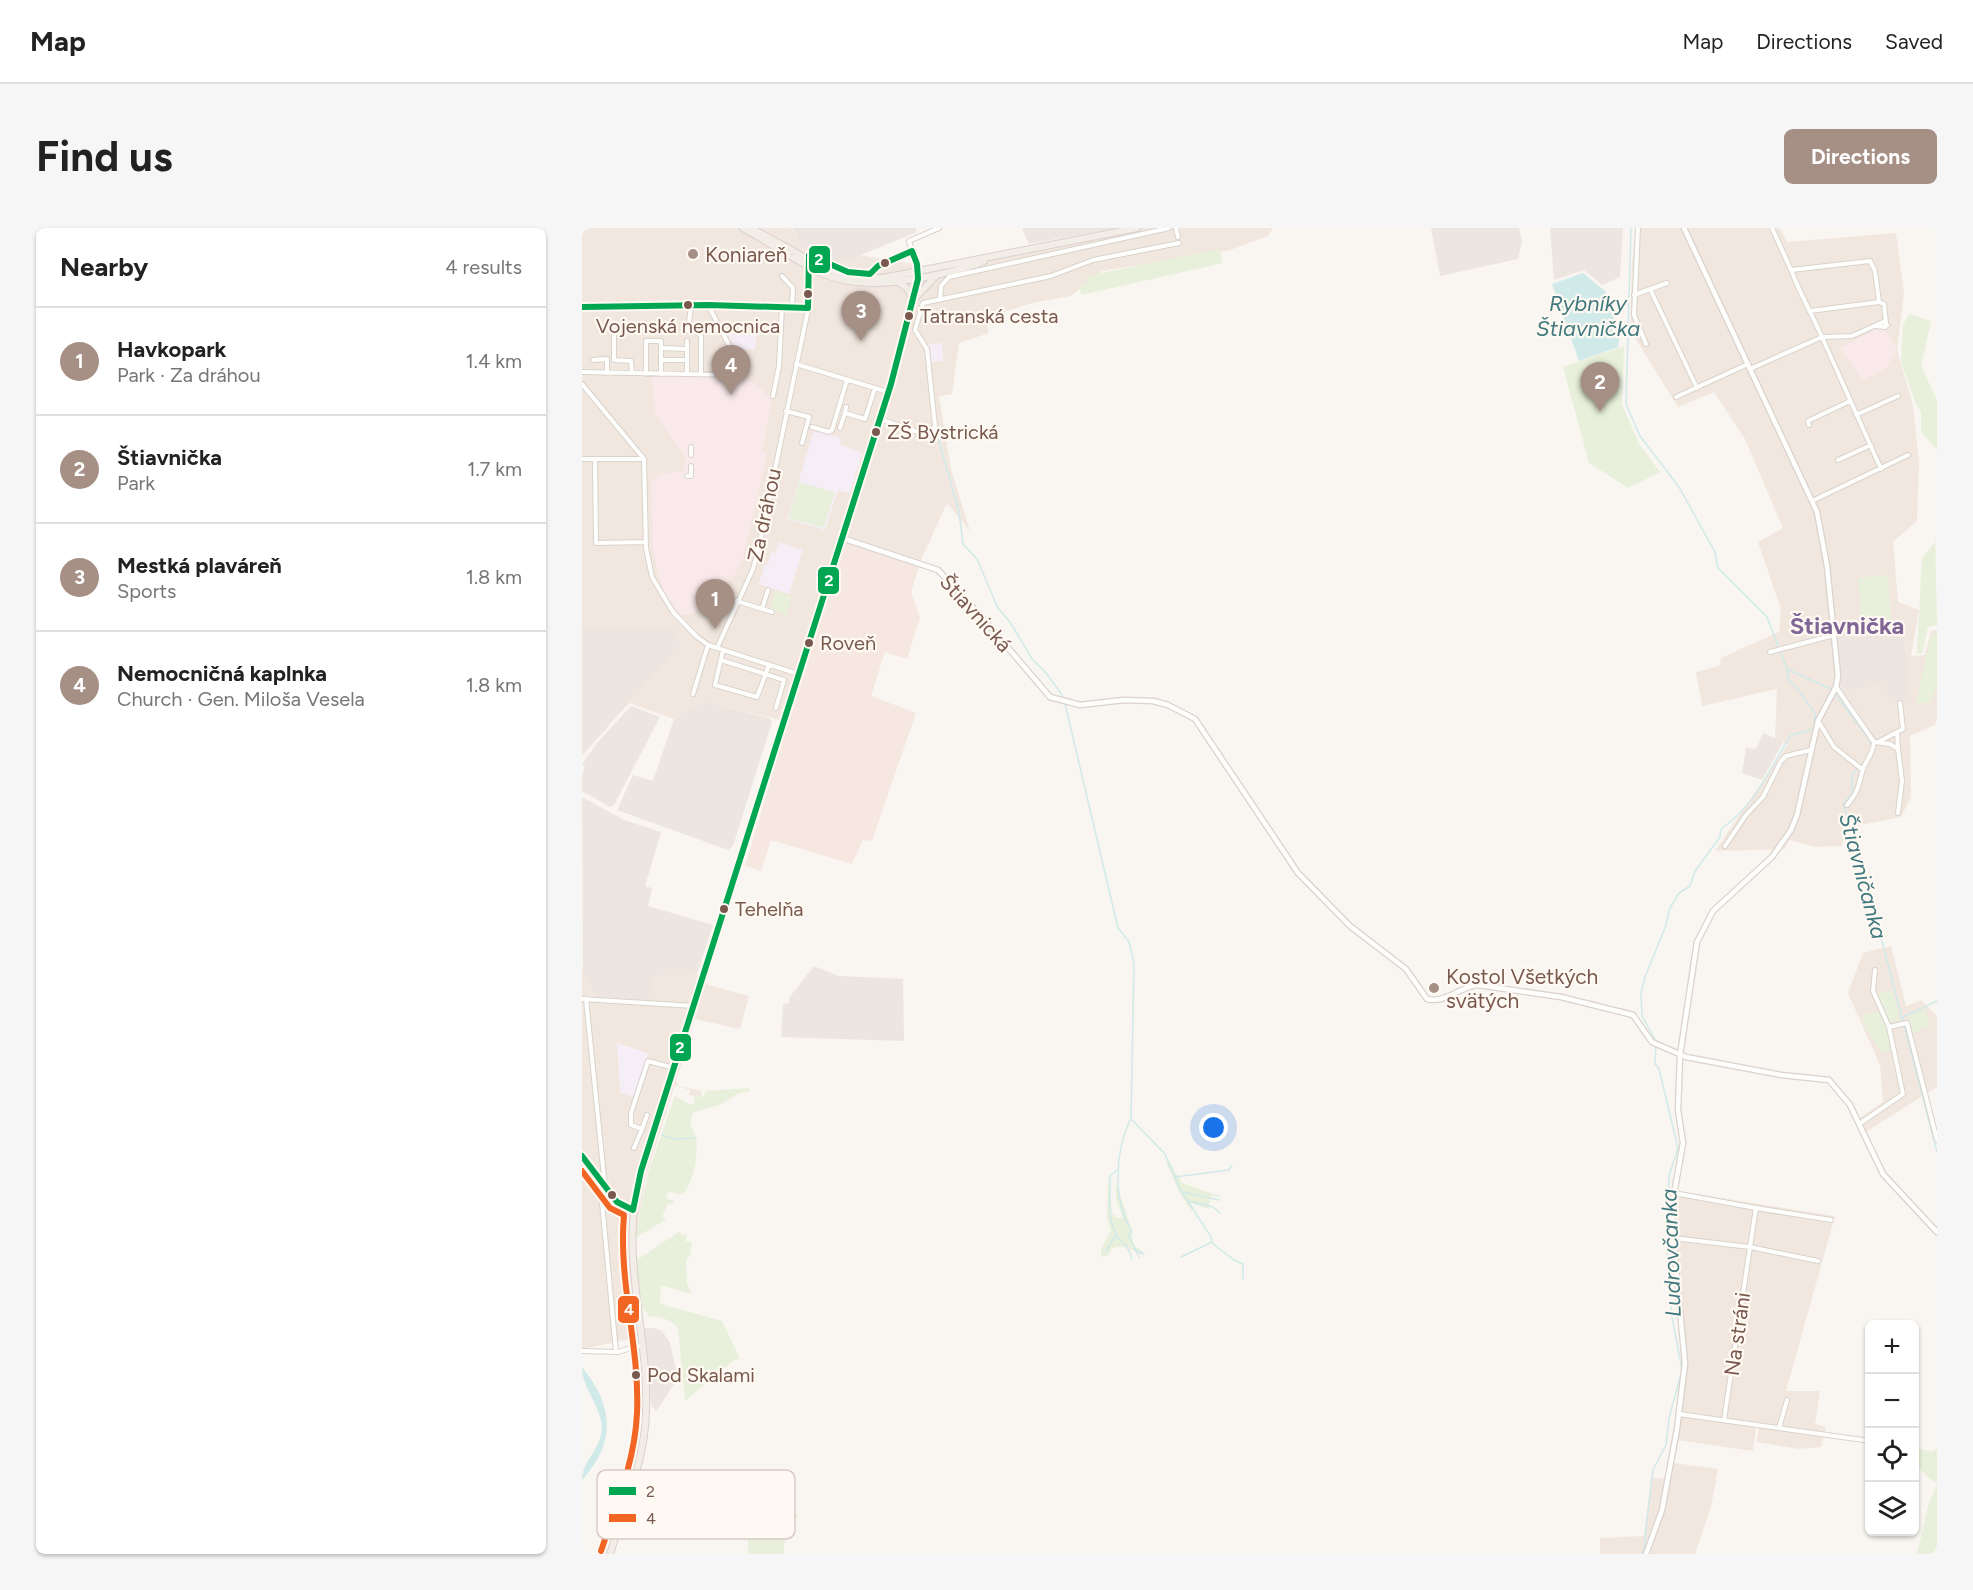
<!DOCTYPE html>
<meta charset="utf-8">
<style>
:root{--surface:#fff;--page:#f6f6f6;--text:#222;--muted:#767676;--line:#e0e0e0;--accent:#a69086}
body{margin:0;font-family:Figtree,sans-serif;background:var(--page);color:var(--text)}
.controls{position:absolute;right:18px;bottom:18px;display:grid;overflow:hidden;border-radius:9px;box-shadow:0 2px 4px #0004}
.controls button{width:54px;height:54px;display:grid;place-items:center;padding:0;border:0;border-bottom:2px solid var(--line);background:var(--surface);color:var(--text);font:30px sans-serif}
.you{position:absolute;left:632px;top:900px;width:21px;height:21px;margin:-15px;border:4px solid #fff;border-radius:50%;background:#1a73e8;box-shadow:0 0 0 9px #1a73e833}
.badge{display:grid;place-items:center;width:39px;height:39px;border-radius:50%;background:var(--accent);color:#fff;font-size:20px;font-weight:700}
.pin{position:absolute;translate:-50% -50px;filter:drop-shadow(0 2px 3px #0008)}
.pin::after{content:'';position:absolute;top:32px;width:21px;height:18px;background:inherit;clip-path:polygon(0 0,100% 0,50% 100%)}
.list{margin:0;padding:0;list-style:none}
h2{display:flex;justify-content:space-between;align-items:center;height:78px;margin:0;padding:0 24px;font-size:26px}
h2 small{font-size:20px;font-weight:400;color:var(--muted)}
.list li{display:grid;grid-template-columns:39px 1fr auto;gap:18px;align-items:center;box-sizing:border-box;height:108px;padding:0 24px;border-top:2px solid var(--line)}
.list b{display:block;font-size:22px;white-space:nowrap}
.list p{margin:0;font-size:20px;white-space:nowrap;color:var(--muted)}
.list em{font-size:20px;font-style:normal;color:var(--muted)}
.icon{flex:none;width:33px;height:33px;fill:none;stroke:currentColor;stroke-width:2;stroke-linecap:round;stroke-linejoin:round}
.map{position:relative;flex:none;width:1355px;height:1326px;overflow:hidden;border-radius:9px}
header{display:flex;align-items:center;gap:36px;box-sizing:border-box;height:84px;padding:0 30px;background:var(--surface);border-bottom:2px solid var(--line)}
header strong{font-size:28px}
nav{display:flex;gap:33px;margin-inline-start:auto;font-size:21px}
.intro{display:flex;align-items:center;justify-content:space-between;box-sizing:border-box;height:144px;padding:0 36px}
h1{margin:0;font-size:42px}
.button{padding:15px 27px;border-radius:9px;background:var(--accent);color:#fff;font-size:21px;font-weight:700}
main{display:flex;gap:36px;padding:0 36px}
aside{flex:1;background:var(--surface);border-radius:9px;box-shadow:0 2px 4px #0004}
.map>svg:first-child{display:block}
.residential{fill:#f2e7de}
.commercial{fill:#f6e7e1}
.industrial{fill:#ede5e0}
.education{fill:#f5eef6}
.medical{fill:#fae9ea}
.green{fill:#e8f0db}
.water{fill:#d0eaea}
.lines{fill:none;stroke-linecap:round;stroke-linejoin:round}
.stream{stroke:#d0eaea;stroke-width:1.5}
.minor-casing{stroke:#d9d2cd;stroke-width:6}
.tertiary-casing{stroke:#d9d2cd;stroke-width:7}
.primary-casing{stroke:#dad0cc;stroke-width:8}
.minor{stroke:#fefefd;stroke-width:4}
.tertiary{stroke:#fefefd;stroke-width:4.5}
.primary{stroke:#f3ede8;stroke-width:6}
.primary-bridge-casing{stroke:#dad0cc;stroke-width:8;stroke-linecap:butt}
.primary-bridge{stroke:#f3ede8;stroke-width:6}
.bus-1-casing{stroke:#fff9f3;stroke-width:10}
.bus-2-casing{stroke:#fff9f3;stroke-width:10}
.bus-1{stroke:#00a651;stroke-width:6}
.bus-2{stroke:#f26522;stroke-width:6}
.poi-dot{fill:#a69086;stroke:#fff9f3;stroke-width:2}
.bus-dot{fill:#79594d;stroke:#fff9f3;stroke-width:2}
.labels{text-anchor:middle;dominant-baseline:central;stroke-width:4.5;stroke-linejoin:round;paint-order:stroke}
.bus-label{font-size:20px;fill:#79594d;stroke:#fff9f3;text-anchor:start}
.poi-label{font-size:21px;fill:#79594d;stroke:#fff9f3;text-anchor:start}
.street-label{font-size:21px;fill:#79594d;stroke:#fff9f3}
.water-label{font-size:22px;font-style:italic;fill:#40797e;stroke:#fff9f3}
.quarter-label{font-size:24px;font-weight:bold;fill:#806694;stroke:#fff9f3}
.key{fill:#fff9f3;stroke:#d7c9c1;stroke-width:1.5}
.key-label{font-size:16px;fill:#79594d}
.line-badge{stroke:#fff9f3;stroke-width:2}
.badge-label{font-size:16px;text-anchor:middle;font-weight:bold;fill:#fff}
</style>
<header>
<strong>Map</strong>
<nav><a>Map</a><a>Directions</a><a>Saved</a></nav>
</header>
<div class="intro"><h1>Find us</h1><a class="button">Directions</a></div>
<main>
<aside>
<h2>Nearby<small>4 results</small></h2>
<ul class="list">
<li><span class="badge">1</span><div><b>Havkopark</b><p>Park · Za dráhou</p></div><em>1.4 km</em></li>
<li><span class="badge">2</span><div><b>Štiavnička</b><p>Park</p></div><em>1.7 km</em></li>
<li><span class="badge">3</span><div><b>Mestká plaváreň</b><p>Sports</p></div><em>1.8 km</em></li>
<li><span class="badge">4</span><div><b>Nemocničná kaplnka</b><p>Church · Gen. Miloša Vesela</p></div><em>1.8 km</em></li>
</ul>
</aside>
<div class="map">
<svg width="1355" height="1326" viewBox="0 0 1355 1326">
<rect width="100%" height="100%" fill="#f9f5f0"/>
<path class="residential" d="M 0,0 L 209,0 L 218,17 L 343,38 L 536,0 L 691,0 L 686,8 L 648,22 L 520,43 L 489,68 L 450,75 L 404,90 L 407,105 L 377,115 L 370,166 L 357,168 L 369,241 L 388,303 L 365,275 L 339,332 L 255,309 L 222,439 L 205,494 L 123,473 L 92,491 L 47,475 L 0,528 Z
M 1055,0 L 1198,0 L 1205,14 L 1314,5 L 1322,65 L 1315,122 L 1331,178 L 1337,234 L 1335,293 L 1311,314 L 1316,374 L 1337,382 L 1329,428 L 1343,427 L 1349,403 L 1355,402 L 1355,489 L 1353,497 L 1328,508 L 1329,569 L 1319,589 L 1264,600 L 1260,618 L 1234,619 L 1207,612 L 1203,621 L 1133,623 L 1206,516 L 1193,511 L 1195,461 L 1120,478 L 1114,444 L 1137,438 L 1139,430 L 1197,404 L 1199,381 L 1176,314 L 1201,300 L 1163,211 L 1132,164 L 1096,179 L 1048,102 L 1050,34 Z
M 1309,718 L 1324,778 L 1339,772 L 1355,788 L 1355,859 L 1279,907 L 1273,893 L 1301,874 L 1298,837 L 1266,765 L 1281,725 Z
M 0,739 L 23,769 L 67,773 L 69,746 L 115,746 L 126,757 L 167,768 L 158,801 L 113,791 L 94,854 L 97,858 L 120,863 L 119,869 L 107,867 L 108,862 L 93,857 L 64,948 L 53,1011 L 61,1100 L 72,1100 L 83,1104 L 0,1121 Z
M 1095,963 L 1253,988 L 1204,1163 L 1238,1163 L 1233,1196 L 1244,1199 L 1239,1219 L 1217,1221 L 1175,1214 L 1177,1196 L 1099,1185 L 1105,1128 L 1094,1028 Z
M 1094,1187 L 1174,1199 L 1171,1223 L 1095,1212 L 1092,1235 L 1136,1241 L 1129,1279 L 1113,1326 L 1018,1326 L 1018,1310 L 1062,1308 L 1069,1250 L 1085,1251 Z"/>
<path class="commercial" d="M 255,308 L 339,332 L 329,364 L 338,390 L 325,431 L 303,424 L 289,468 L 334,485 L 290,613 L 281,612 L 270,636 L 189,612 L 179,643 L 163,638 L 222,439 Z"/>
<path class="industrial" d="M 210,0 L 333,0 L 335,4 L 261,34 L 259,40 L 241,32 L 233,23 L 218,17 Z
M 440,0 L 536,0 L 447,16 Z
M 849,0 L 937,0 L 940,13 L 936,31 L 858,48 Z
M 968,0 L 1041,0 L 1038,49 L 1020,57 L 1002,42 L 972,52 Z
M 1318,397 L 1327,441 L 1323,474 L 1309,475 L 1301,456 L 1260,463 L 1255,403 Z
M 0,399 L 93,399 L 98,417 L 0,526 Z
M 123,473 L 187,490 L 190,494 L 151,618 L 146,622 L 35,582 L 51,547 L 71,553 L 92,491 Z
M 49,478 L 78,489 L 32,577 L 28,579 L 0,563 L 0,547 L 3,539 L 0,536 L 15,515 Z
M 1181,505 L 1201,514 L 1180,552 L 1160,545 L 1164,520 L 1174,521 Z
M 0,569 L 42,592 L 79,604 L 63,658 L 70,660 L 66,678 L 131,697 L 115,746 L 70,747 L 67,773 L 23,769 L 12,764 L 1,742 Z
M 232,738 L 257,748 L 321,751 L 322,813 L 199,809 L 201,776 L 207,775 L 207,770 Z
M 72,1101 L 82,1106 L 88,1114 L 94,1142 L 94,1153 L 74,1184 L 69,1175 L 61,1102 Z"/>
<path class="education" d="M 146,106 L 174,107 L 173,122 L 153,121 Z
M 360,115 L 361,133 L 347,134 L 346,116 Z
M 232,202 L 259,210 L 258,217 L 280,224 L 268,265 L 256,262 L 243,302 L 205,291 Z
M 197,314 L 221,322 L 207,366 L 177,356 L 183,336 L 186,337 L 189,324 L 193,325 Z
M 35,815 L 66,825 L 53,869 L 38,865 Z"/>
<path class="medical" d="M 1296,100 L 1303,102 L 1315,122 L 1304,140 L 1281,153 L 1258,120 Z
M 70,149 L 161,150 L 174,156 L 190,172 L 180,223 L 185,225 L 160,334 L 153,346 L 127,373 L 109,386 L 99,387 L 81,364 L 71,322 L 69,253 L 79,246 L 102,243 L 103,229 L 73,186 Z"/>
<path class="green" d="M 637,21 L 641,35 L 499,67 L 497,58 L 504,56 L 505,48 Z
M 1327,86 L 1349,93 L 1339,138 L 1355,172 L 1355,222 L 1339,204 L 1339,184 L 1334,176 L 1319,134 L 1321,97 Z
M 1042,118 L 1040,176 L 1057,216 L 1078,244 L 1046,260 L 1007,235 L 981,139 Z
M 217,254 L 253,264 L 242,300 L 206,290 Z
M 1353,302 L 1355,397 L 1346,399 L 1340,426 L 1335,425 L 1340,330 L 1353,314 Z
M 1306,347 L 1309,394 L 1279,396 L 1276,350 Z
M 193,363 L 210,369 L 204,388 L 188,380 Z
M 1355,405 L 1355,457 L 1347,475 L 1334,475 L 1349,407 Z
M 1310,762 L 1318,793 L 1308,793 L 1294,767 Z
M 1343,781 L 1348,799 L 1330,805 L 1326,788 Z
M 1296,782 L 1305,799 L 1311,822 L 1300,825 L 1284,801 L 1280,788 Z
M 167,860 L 167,863 L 155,866 L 138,877 L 111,884 L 108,897 C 121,911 113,954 100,967 L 86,963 L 84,971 L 92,972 L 92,975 L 86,976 L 80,989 L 85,991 L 53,1010 L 66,945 L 93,868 L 109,877 L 113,874 L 112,868 L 121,869 L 124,863 Z
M 585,930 L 600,955 L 640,969 L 628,968 L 627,981 L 609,975 L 610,984 L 596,962 L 583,931 L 585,933 Z
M 526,947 L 530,985 L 535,990 L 541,990 L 534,971 L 534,955 L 549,999 L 551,1017 L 559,1022 L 560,1027 C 547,1021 544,1015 529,1021 L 527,1027 L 519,1029 L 519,1020 L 529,1003 L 525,991 Z
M 98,1003 L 99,1007 L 105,1006 L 103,1013 L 110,1014 L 108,1027 L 104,1033 L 105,1055 L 110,1066 L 79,1057 L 78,1076 L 140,1093 L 158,1131 L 152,1132 L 103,1173 L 96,1100 C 87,1092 81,1088 68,1089 L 60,1079 L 53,1033 Z
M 1332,1219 L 1349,1224 L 1355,1221 L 1355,1256 C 1340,1245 1332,1236 1332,1219 Z
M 1355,1258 L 1355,1326 L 1335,1326 L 1347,1274 Z
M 189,1270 L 216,1287 L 205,1300 L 201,1326 L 166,1326 L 166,1284 L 175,1278 L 178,1286 L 183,1283 L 182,1273 Z"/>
<path class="water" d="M 1001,45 L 1023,63 L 1038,107 L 1036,119 L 997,133 L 970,56 Z
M 0,1139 C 32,1178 34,1215 0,1252 C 0,1233 19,1221 20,1201 C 20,1179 0,1161 0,1139 Z"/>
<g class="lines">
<path class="stream" d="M 1049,0 L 1044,176 L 1058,208 L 1097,259 L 1133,324 L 1136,340 L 1185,389 L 1205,441 L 1251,462
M 356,210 L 377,284 L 381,316 L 395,331 L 416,380 L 428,394 L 450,431 L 465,446 L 480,467 L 484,480 L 536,700 L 547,714 L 552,735 L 549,891 L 583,926 L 598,961 L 629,1009 L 630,1014 L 599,1029
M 1253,466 L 1287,511 L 1289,518
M 1283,533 L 1270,546 L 1270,566 L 1261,576 L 1272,606 L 1355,924
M 1319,790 L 1355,773
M 1074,813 L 1060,788 L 1059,765 L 1063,749 L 1083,700 L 1088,680 L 1097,665 L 1108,658 L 1113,643 L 1138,609 L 1139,601 C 1174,577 1187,541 1209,507 L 1232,501 L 1233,485 L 1213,458 L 1206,452 L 1205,442
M 548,892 C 532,927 531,973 550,1004 L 546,1006 L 557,1029
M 80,907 L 92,911 L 114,910
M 534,943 L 528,948 C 529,968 524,989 535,1008 C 542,1017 547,1019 550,1031
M 593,949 L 647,942 L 650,937
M 601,964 L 637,972
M 606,973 L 631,979 L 638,985
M 630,1015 L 652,1032 L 661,1036 L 661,1051
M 552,1021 L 562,1026
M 524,1023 L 534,1007
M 1061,1326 L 1071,1242 L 1084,1217 L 1087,1190 L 1100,1142 L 1090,1089 L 1085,1024 L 1087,948 L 1096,920 L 1077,841 L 1073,836 L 1074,817"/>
<g class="minor-casing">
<path id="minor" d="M 594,0 L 596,9
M 1056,0 L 1052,87 L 1064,116
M 1190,0 L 1209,42
M 336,43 L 327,13 L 357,0
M 200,48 L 211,60 L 210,79
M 1069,63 L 1115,160
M 1052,67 L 1085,55
M 358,72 L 359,58 L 367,49 L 587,0
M 1297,74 L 1302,76 L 1304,95
M 0,79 L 126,77 L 226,80
M 106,96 L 119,108 L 119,146
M 1293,98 L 1303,99 L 1305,97 L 1301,94 L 1270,108 L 1240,109 L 1299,241
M 106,103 L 109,77
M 32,107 L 32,132 L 49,133 L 50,145
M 105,113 L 105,146
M 11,132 L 25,131 L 25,145
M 79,132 L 105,132
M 214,136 L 306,164
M 1168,141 L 1240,109 C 1230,87 1218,65 1209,42 L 1288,33 L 1293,43 L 1297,74 L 1228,83
M 0,144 L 158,147 L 160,142 L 126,77
M 64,146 L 64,113 L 79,113 L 79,120
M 79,146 L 79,120 L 105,121
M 0,156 L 62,231 L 64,320 L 70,349 L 91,384 L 114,408 L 126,417 L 216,446
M 191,168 L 197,138 L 200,79
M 1094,169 L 1166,136
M 264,179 L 263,185 L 283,191 L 293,160
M 204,183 L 227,189 L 220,215
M 1274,187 L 1316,168
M 298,191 L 347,208 L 353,198 L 345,121 L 333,102 L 341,75 L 469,48 L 511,32 L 597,15
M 1227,197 L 1226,193 L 1268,173
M 230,199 L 247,204 L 250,202 L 265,152
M 258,200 L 263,185
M 109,219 L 109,227
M 0,231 L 62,231
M 13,231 L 14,315 L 64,314
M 1256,232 L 1289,217
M 105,248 L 109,248 L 109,238
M 1230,273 L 1326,227
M 155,373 L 180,381 L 186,362
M 180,381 L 190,384
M 135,420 L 171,341 L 177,319 L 228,72 L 227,27 L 266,44 L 288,46 L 296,38 L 330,23
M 141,422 L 133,457 L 175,469 L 187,437
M 1188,424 L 1252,407
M 139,432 L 202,452 L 194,480
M 1254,459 L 1292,514 C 1291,526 1285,531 1281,541 C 1276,558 1277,563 1265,577
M 111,466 L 126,417
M 1236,493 L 1252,519 L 1281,542
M 1315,505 L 1316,520
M 1298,513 L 1321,501 L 1318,475
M 1292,514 L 1308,516 L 1316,521 L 1320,553 L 1316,585
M 1143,618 L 1164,587 L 1181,569 L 1199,533 L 1204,528 L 1229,522
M 1293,742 L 1291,763 L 1307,799
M 0,771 L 112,778
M 4,771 L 23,959
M 65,887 L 60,901 L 49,897 L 49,885 L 66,833 L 92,840
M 1277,896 L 1321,866 L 1307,799 L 1325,795 L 1355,912
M 52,920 L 60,901
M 0,928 L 35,974 L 51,982
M 18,953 L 34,1124
M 1092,965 L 1174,980 L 1168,1019 L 1236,1033
M 1174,980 L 1249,992
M 1091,1010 L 1168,1019 L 1142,1192
M 0,1123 L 36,1124 L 59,1117
M 1097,1186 L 1288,1213
M 1197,1200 L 1205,1172"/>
</g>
<g class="tertiary-casing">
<path id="tertiary" d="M 260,310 L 356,342 L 399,388 L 468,469 L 498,477 L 542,472 L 571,473 L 586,477 L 613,491 L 716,645 L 768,698 L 824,741 L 845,771 C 863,776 879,758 896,757 L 979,769 L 1051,787 L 1070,814 L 1104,829 L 1199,847 L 1247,852 L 1268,877 L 1301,946 L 1355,1004
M 1064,1326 L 1080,1282 L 1095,1201 L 1103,1135 L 1090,1000 L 1090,977 L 1101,915 L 1096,882 L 1098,827 L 1115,714 L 1131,683 L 1190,629 L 1209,602 L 1215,587 L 1236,493 L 1254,459 L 1256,448 L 1245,338 L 1235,284 L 1102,0"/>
</g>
<g class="primary-casing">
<path id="primary" d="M 161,0 L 212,30
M 169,0 L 211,23
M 235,37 L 266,48 L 301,50 L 555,0
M 232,42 C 272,61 306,56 349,48 C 367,44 385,41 402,33
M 318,55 L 326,61 L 331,73
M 333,70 L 353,49
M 28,1326 C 42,1280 63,1232 64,1184 C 67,1104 38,1033 57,952 L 306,164 L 331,73 L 336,43"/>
</g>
<use href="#minor" class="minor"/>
<use href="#tertiary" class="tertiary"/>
<use href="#primary" class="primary"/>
<g class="primary-bridge-casing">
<path id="primary-bridge" d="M 211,23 L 235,37
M 212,30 L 232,42"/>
</g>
<use href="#primary-bridge" class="primary-bridge"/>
<g class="bus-1-casing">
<path id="bus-1" d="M 0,79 L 126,77 L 226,80 L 227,27 L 266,44 L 288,46 L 296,38 L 330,23 L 335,36 L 336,51 L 309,156 L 59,943 L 51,982 L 35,974 L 0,928"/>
</g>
<g class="bus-2-casing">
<path id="bus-2" d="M 0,943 L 28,980 L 42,987 C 36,1054 58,1119 55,1185 C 53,1233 34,1278 19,1323"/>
</g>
<use href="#bus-1" class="bus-1"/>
<use href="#bus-2" class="bus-2"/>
</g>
<g class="poi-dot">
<circle cx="111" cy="26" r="6"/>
<circle cx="852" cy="760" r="6"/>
</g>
<g class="bus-dot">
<circle cx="303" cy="35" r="5"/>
<circle cx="226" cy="66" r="5"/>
<circle cx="106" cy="77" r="5"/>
<circle cx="327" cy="88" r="5"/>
<circle cx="294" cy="204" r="5"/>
<circle cx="227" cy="415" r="5"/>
<circle cx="142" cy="681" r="5"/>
<circle cx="30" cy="967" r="5"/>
<circle cx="54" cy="1147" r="5"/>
</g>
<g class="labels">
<g class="bus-label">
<text x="338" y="88">Tatranská cesta</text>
<text x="106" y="98" text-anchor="middle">Vojenská nemocnica</text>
<text x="305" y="204">ZŠ Bystrická</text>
<text x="238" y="415">Roveň</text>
<text x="153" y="681">Tehelňa</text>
<text x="65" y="1147">Pod Skalami</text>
</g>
<g class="poi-label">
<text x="123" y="26">Koniareň</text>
<text x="864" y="748">Kostol Všetkých<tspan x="864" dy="24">svätých</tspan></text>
</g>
<g class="street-label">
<text transform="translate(182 287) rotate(-78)">Za dráhou</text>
<text transform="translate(394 385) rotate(48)">Štiavnická</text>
<text transform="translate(1155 1106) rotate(-82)">Na stráni</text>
</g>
<g class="water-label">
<text x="1006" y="75">Rybníky<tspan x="1006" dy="25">Štiavnička</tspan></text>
<text transform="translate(1281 648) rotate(75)">Štiavničanka</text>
<text transform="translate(1089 1025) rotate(-92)">Ludrovčanka</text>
</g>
<g class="quarter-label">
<text x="1265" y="397">Štiavnička</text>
</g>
</g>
<rect x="15" y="1242" width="198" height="69" rx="9" class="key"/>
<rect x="27" y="1259" width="27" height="8" fill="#00a651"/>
<rect x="27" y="1286" width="27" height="8" fill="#f26522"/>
<g class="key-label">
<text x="64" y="1269">2</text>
<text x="64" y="1296">4</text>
</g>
<g class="line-badge">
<rect x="226" y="17" width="23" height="29" rx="6" fill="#00a651"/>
<rect x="235" y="338" width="23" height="29" rx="6" fill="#00a651"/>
<rect x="87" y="805" width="23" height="29" rx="6" fill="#00a651"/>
<rect x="35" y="1067" width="23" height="29" rx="6" fill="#f26522"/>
</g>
<g class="badge-label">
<text x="237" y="37">2</text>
<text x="247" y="358">2</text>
<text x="98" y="825">2</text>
<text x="47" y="1087">4</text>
</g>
</svg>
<div class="controls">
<button>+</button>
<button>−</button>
<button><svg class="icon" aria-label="locate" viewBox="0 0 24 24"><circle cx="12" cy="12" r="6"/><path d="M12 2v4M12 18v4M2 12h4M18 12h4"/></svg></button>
<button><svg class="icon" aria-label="layers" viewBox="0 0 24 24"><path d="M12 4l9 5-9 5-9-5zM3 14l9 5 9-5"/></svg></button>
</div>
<div class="you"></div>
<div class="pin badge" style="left:133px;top:401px">1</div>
<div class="pin badge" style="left:1018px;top:184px">2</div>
<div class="pin badge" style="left:279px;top:113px">3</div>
<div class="pin badge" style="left:149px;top:167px">4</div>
</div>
</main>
